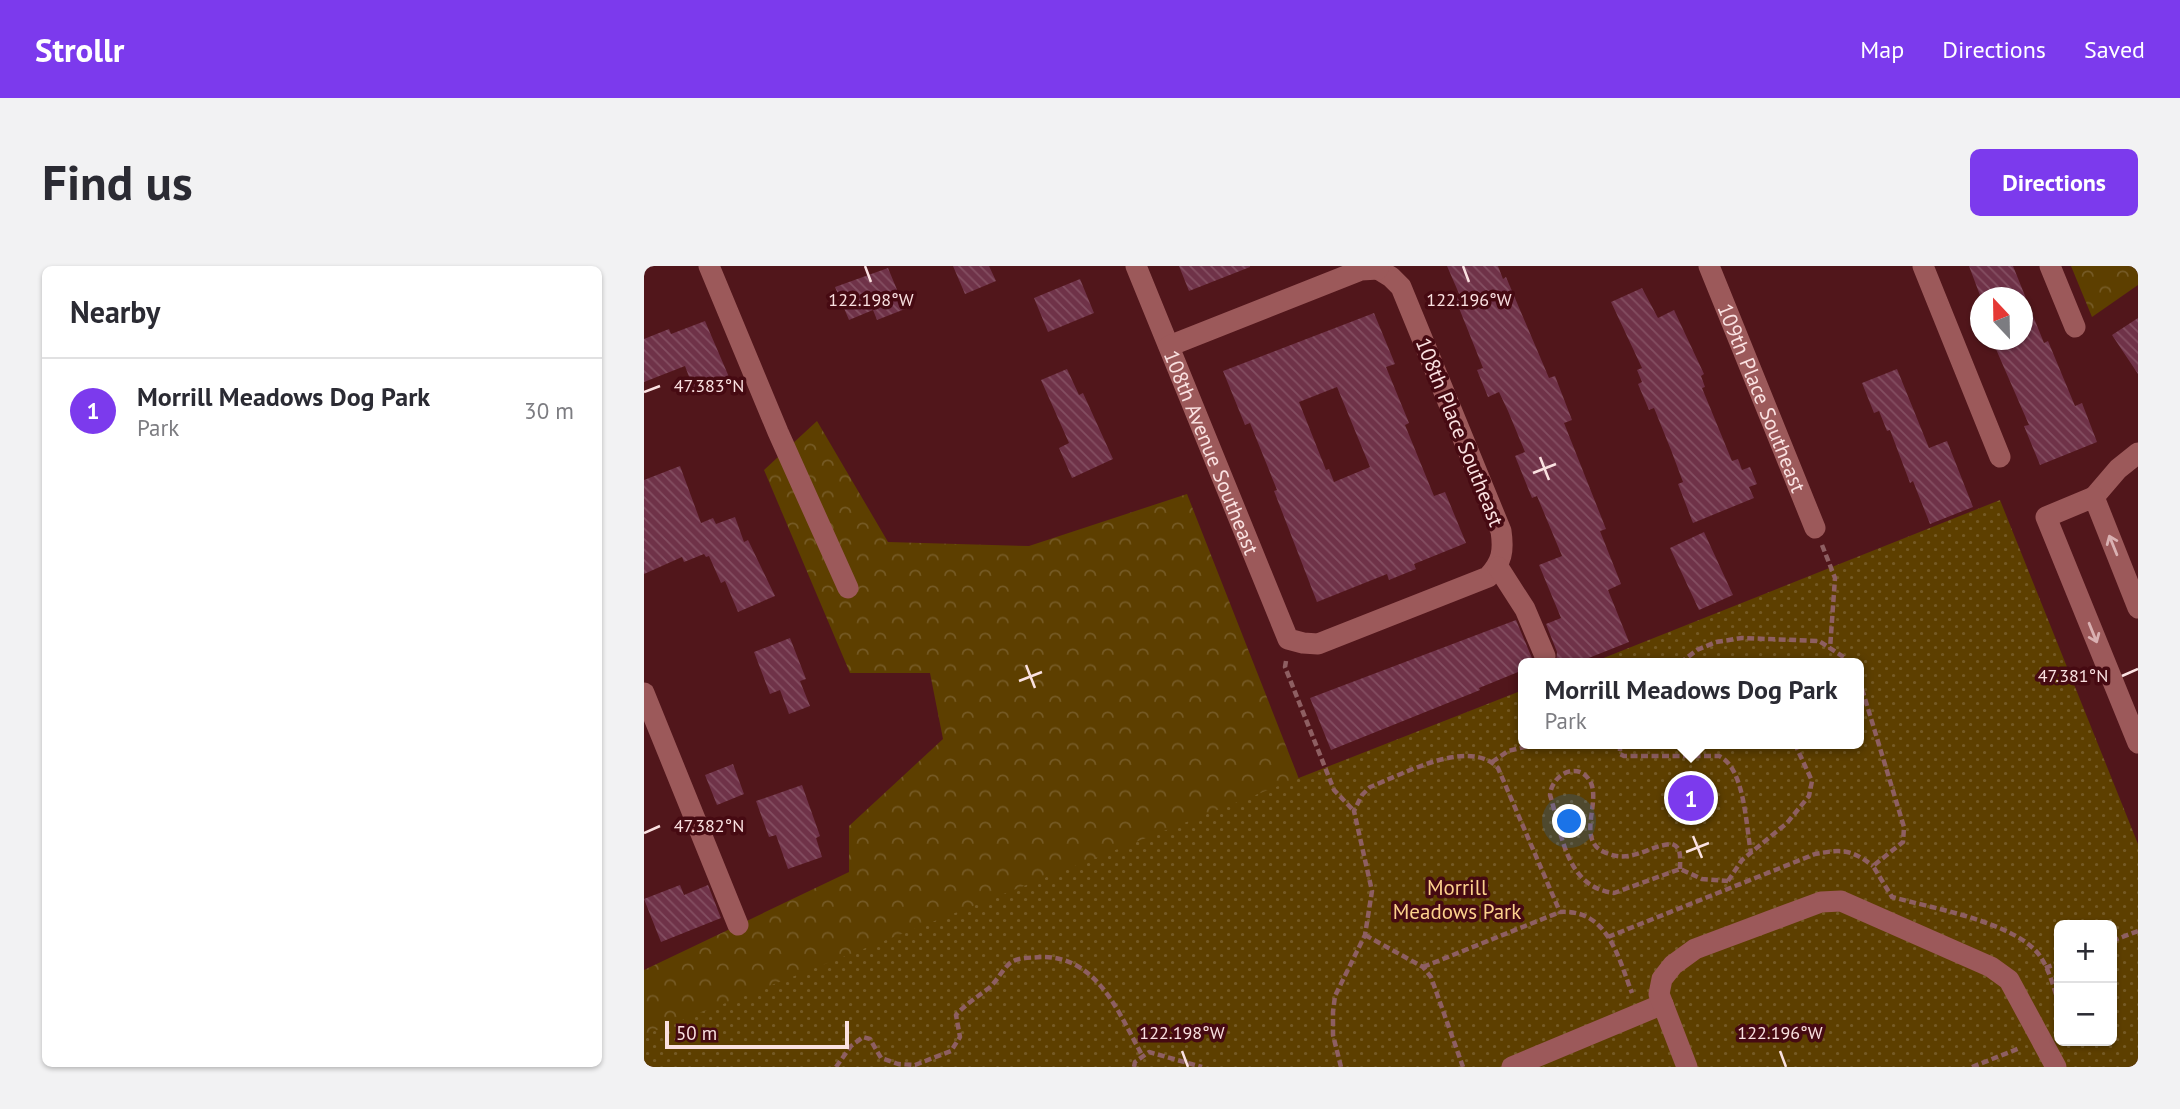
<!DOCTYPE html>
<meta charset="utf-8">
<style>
:root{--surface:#fff;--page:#f2f2f3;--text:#2b2b33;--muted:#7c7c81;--line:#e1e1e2;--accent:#7c3aed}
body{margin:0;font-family:"PT Sans",sans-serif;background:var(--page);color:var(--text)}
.controls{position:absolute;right:21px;bottom:21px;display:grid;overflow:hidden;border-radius:10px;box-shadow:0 2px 5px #0004}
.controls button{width:63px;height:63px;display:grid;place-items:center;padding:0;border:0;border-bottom:2px solid var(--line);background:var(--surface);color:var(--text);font:35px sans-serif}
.compass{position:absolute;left:1326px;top:21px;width:63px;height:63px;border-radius:50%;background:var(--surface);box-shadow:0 2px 5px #0004;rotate:338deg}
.scale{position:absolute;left:21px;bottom:18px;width:184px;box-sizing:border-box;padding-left:7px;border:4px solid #fae1e1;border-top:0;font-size:19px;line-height:24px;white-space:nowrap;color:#fae1e1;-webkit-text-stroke:5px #460a12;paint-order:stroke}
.you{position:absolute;left:926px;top:556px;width:24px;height:24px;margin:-18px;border:5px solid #fff;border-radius:50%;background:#1a73e8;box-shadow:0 0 0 10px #1a73e833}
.badge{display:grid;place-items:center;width:46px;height:46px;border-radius:50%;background:var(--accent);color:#fff;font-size:23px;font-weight:700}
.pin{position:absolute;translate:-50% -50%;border:4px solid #fff;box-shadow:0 2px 7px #0006}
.popup{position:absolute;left:874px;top:392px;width:346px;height:91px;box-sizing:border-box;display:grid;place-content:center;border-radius:10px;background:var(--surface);filter:drop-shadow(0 2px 5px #0005);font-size:23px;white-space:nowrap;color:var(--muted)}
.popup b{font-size:26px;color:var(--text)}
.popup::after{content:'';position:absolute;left:50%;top:100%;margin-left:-14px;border:14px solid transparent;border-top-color:var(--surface)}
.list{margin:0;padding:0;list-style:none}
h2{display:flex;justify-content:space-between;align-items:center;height:91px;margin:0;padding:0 28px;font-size:30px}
h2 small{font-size:23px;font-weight:400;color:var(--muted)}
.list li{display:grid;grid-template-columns:46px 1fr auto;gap:21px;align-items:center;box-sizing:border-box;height:105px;padding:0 28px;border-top:2px solid var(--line)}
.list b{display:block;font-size:26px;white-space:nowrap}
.list p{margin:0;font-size:23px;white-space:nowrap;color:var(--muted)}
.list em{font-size:23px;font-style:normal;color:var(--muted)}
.map{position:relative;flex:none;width:1494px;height:801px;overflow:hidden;border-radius:10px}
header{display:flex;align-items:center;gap:42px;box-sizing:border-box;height:98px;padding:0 35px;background:var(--accent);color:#fff}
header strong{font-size:33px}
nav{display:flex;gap:38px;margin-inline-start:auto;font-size:24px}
.intro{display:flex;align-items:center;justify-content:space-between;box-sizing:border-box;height:168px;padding:0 42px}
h1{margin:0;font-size:49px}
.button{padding:18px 32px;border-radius:10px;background:var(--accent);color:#fff;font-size:24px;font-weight:700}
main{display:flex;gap:42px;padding:0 42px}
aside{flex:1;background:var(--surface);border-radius:10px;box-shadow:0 2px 5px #0004}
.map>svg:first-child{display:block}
.forest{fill:url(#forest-crowns)}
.park{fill:url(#park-dots);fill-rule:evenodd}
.building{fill:url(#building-back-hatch);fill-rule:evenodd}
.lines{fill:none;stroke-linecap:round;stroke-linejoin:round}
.path{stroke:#8e5f62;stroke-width:4.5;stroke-dasharray:7 3.5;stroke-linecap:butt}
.minor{stroke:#9c595a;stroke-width:21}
.oneway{stroke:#d9b1b2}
.ticks{fill:none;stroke:#fae1e1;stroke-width:2.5}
.labels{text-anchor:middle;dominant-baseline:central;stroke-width:7;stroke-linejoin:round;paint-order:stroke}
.street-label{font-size:21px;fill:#fae1e1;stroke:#460a12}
.park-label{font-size:21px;fill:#fcd28d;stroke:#460a12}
.ticks-label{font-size:18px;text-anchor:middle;fill:#fae1e1;stroke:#460a12;stroke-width:7;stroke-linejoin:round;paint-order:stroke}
</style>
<header>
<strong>Strollr</strong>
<nav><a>Map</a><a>Directions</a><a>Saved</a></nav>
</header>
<div class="intro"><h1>Find us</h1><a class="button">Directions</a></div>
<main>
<aside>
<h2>Nearby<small></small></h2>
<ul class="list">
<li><span class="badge">1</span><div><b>Morrill Meadows Dog Park</b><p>Park</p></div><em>30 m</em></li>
</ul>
</aside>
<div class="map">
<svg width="1494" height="801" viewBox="0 0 1494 801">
<defs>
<pattern id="forest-crowns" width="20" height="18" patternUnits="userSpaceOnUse" patternTransform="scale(1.75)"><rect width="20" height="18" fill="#5d3f00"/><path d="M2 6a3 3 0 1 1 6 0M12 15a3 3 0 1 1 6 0" fill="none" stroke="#755a25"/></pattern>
<pattern id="park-dots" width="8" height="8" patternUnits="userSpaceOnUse" patternTransform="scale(1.75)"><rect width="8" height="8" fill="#5d3f00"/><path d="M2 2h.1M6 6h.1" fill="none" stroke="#755a25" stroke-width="1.8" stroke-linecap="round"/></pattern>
<pattern id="building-back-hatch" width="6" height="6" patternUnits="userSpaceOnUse" patternTransform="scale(1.75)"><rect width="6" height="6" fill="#6f3248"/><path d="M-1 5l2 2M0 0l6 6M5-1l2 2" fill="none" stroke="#844f62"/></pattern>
</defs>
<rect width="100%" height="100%" fill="#51161b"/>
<path class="forest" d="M 1427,0 L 1494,0 L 1494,19 L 1448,51 Z
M 173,155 L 244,276 L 385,280 L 543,228 L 655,513 L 693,553 L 0,801 L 0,704 L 205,606 L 205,560 L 299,473 L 286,407 L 206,407 L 120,204 Z"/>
<path class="park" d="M 1356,234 L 1494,578 L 1494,801 L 0,801 L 0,769 L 879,424 L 879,478 L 1215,478 L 1215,397 L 947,397 ZM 1415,659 L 1468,659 L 1468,775 L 1415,775 Z"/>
<path class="building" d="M 309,0 L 345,0 L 352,15 L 321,28 Z
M 535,0 L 606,0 L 606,1 L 545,25 Z
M 803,0 L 854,0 L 859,13 L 862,11 L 905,112 L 911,110 L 928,154 L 920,157 L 962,263 L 956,265 L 977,318 L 964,324 L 985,376 L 932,397 L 912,397 L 913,386 L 902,358 L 917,352 L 895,299 L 918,290 L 893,230 L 888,232 L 871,190 L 881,186 L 864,145 L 855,126 L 844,131 L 833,104 L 839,102 L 811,32 L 816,30 Z
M 1325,0 L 1369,0 L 1400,77 L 1404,75 L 1431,140 L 1438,137 L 1453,176 L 1396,199 L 1380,160 L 1385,159 L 1348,74 L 1378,74 L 1378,32 L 1337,32 Z
M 244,2 L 261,43 L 233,54 L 229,44 L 205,54 L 191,21 Z
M 436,13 L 450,47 L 404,66 L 390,32 Z
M 998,22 L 1014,52 L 1030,44 L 1060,108 L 1057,110 L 1061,121 L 1058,122 L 1088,195 L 1094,193 L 1098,204 L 1106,201 L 1113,218 L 1105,221 L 1110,232 L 1049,257 L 1034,218 L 1039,216 L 1027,184 L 1010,142 L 1005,144 L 994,118 L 998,116 L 993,104 L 998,102 L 967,36 Z
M 730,47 L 751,98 L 742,101 L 765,157 L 761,159 L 790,230 L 801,226 L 822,277 L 770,298 L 772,303 L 745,314 L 743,308 L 673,336 L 630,225 L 633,224 L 606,157 L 601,159 L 579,105 ZM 693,121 L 726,201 L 690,216 L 685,203 L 682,204 L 655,136 Z
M 1494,52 L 1494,108 L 1468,69 Z
M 61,55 L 85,111 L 50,124 L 41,100 L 0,116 L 0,73 L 25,63 L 27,68 Z
M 423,103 L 435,129 L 439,127 L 469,193 L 428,212 L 415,182 L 425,177 L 397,114 Z
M 1253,103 L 1285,182 L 1303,175 L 1329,241 L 1286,258 L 1269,215 L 1266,217 L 1246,164 L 1243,165 L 1235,145 L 1230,147 L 1218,117 Z
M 36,200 L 57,257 L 69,252 L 72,258 L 91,251 L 100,276 L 104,274 L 131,330 L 94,346 L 81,315 L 77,317 L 65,290 L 62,291 L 60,288 L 40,296 L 38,291 L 0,308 L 0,214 Z
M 1060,266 L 1089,329 L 1055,344 L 1026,282 Z
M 872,354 L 890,397 L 879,397 L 879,404 L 835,422 L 836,424 L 687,484 L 666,432 Z
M 146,372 L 162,413 L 156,415 L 166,440 L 145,448 L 136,424 L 126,428 L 110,386 Z
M 89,498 L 100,528 L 73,539 L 61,509 Z
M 158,519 L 176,570 L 172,572 L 178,591 L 144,603 L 132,569 L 125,571 L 112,535 Z
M 36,619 L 40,629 L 64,619 L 77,652 L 17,676 L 0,633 Z"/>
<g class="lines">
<path class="path" d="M 1178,279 L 1191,312 L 1186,383
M 642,395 L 641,401 L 690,524 L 710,545
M 1036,397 L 1053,384 L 1072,376 L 1098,372 L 1175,375 L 1201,392 L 1204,397
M 1215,413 L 1260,561 L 1259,576 L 1229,600 L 1248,631 C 1287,642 1372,656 1396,690 C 1405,703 1411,724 1415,740
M 976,478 L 976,488 L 980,490 L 1075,490 C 1101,502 1102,561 1107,587
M 848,496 L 864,485 L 893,478
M 1036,603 C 1036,593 1038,581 1028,578 C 1004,579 988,599 960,586 C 933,574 956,538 947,517 C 936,494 908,507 906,529 C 918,567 921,621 970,627 L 1036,603 L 1058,613 L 1084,615
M 1084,615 L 1098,594 L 1143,557 L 1165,530 L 1168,515 L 1151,478
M 721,669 L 779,701 L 787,711 L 819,801
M 964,671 L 1171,588 C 1198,583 1207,583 1229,600
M 1468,675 L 1494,665
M 779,701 L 916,646
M 1401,702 L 1415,697
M 192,801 L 207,780 L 219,771 L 226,773 L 237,792 L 254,798 L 271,799 L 307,785 L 316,771 L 312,749 C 322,738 333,731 345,722 C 353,715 358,704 366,697 C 374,691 387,692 397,691 C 454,690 475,748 498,789
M 490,801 L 491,796 L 505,786 L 558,801
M 697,801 L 689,769 L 689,746 L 691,730 L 721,669 L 728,625 L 710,545 L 718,529 L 726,521 C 760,508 825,471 854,502 L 916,646 C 964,643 974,691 988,727
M 1328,801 L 1376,782"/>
<g class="minor">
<path d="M 65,0 L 134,166 L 204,322"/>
<path id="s1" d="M 492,0 L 644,373 L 659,377 L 674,378 L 844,311 C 858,296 860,285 857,265 L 757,21 L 747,11 L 734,3"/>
<path id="s2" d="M 1065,0 L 1171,262"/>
<path d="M 1279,0 L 1356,191"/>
<path d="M 1406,0 L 1431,61"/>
<path d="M 525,80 L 717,4 L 734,3"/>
<path d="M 1450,231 L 1474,203 L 1494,187"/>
<path d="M 854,301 L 881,343 L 901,390"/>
<path d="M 1494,342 L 1450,231 L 1402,251 L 1494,477"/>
<path d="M 0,427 L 94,659"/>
<path d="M 868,801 L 1019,738"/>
<path d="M 1043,801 L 1015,728 L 1018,713 L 1029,699 L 1051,683 L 1177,636 L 1197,635 L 1347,701 L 1365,714 L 1412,801"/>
</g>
</g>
<defs><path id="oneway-shaft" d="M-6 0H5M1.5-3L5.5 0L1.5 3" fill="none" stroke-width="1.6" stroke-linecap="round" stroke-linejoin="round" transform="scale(1.75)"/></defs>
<g class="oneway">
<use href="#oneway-shaft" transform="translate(1469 279) rotate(-112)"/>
<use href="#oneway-shaft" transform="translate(1449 367) rotate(68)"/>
</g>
<path class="ticks" d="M 221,0 L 227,16M 819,0 L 825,16M 0,126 L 16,120M 896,191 L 905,214M 889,207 L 912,198M 382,399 L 391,422M 1478,410 L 1494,403M 375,415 L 398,406M 0,567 L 16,560M 1049,570 L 1058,592M 1042,586 L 1065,577M 538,785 L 544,801M 1136,785 L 1142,801"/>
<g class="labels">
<g class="street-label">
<text stroke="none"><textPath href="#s2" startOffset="142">109th Place Southeast</textPath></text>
<text transform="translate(816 166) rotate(68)">108th Place Southeast</text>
<text stroke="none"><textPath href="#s1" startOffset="201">108th Avenue Southeast</textPath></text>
</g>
<g class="park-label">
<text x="813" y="621">Morrill<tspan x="813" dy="24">Meadows Park</tspan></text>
</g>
</g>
<g class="ticks-label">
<text x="227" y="40">122.198°W</text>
<text x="825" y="40">122.196°W</text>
<text x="65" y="126">47.383°N</text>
<text x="1429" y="416">47.381°N</text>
<text x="65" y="566">47.382°N</text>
<text x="538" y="773">122.198°W</text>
<text x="1136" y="773">122.196°W</text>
</g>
</svg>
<div class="controls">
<button>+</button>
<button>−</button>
</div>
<svg class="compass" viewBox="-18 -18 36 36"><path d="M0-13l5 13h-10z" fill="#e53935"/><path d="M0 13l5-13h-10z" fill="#7c7c81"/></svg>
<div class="scale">50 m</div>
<div class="you"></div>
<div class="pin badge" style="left:1047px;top:532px">1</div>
<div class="popup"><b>Morrill Meadows Dog Park</b>Park</div>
</div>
</main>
